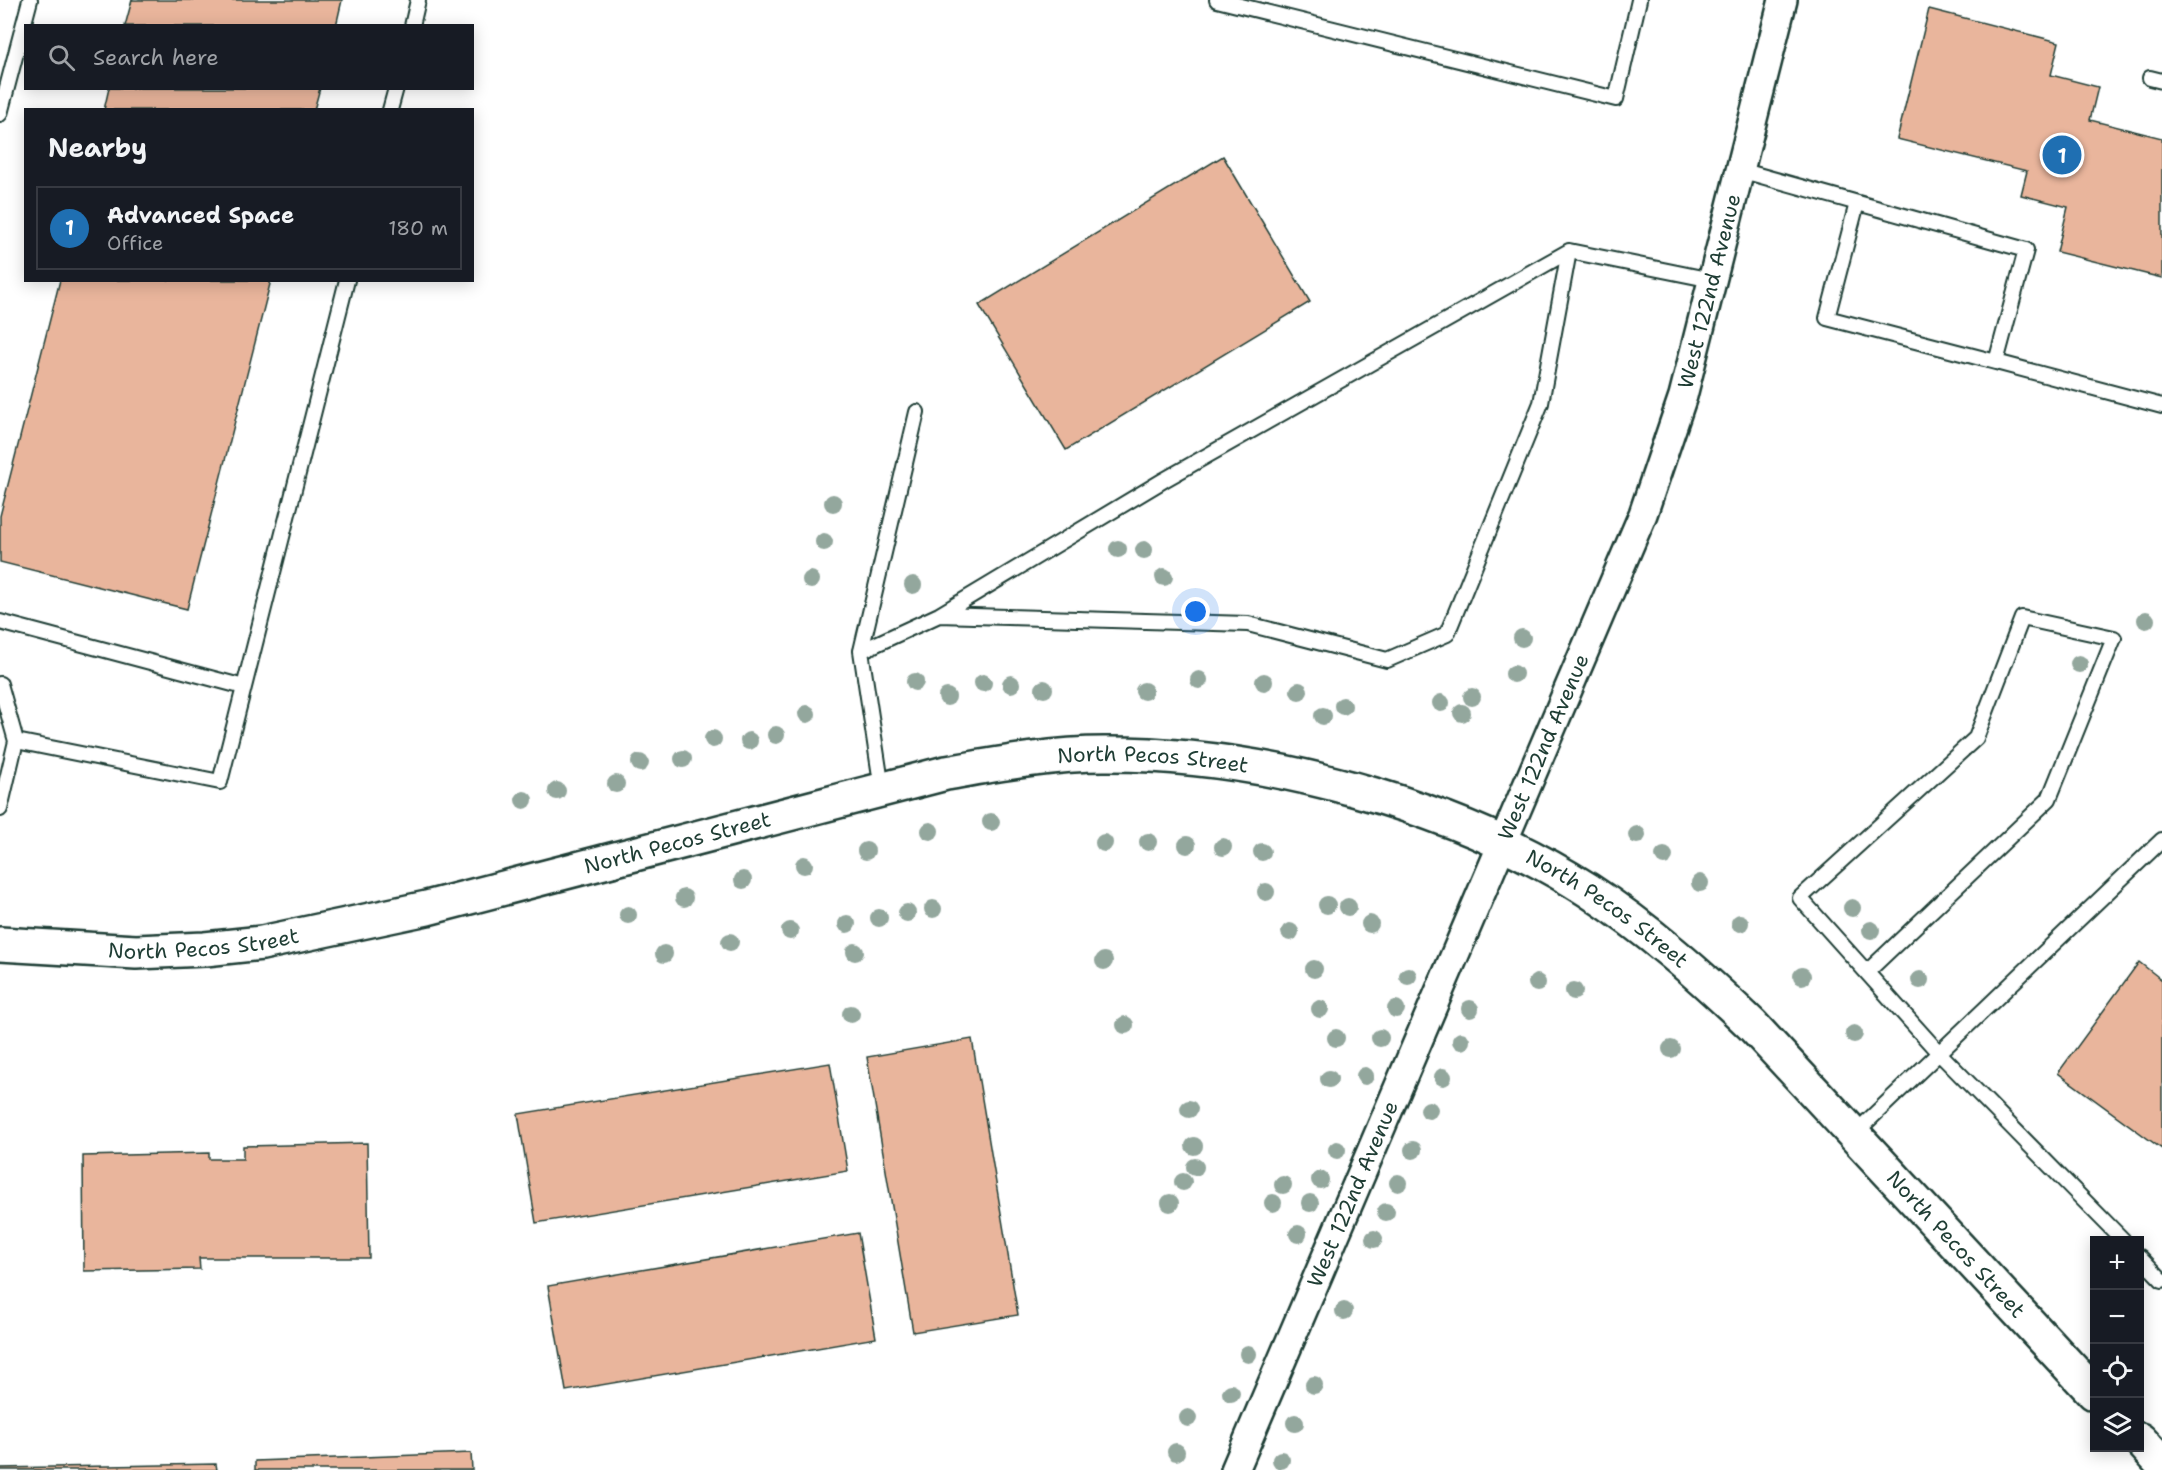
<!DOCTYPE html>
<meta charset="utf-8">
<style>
:root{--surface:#171b24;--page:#242831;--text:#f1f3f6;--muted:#9ea1a6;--line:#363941;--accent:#1f6fb2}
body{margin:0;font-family:"Shantell Sans",sans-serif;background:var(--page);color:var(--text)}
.controls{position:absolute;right:18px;bottom:18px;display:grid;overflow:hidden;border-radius:0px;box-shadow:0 3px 15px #0003}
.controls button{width:54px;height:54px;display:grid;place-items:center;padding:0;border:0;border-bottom:2px solid var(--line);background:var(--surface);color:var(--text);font:30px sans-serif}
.you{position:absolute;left:1196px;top:612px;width:21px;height:21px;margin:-15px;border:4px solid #fff;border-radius:50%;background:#1a73e8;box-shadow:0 0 0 9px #1a73e833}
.badge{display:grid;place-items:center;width:39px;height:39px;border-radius:50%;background:var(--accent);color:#fff;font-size:20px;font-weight:700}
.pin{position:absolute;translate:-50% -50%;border:3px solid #fff;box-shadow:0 2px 6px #0006}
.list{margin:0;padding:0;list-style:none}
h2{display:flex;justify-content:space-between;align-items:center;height:78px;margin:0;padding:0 24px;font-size:26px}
h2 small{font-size:20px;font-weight:400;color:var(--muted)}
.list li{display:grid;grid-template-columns:39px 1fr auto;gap:18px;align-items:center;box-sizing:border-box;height:84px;margin:0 12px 12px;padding:0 12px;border:2px solid var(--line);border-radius:0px}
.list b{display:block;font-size:22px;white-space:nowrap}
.list p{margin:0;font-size:20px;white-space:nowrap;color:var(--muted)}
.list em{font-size:20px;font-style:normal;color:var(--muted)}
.icon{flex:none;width:33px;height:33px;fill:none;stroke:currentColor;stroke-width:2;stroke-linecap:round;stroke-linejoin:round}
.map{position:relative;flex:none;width:2162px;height:1470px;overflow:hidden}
.search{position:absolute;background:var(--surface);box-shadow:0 3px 15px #0003;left:24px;top:24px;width:450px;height:66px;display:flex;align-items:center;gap:15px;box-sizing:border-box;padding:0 21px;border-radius:0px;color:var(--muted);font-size:22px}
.panel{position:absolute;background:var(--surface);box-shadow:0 3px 15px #0003;left:24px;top:108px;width:450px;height:174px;border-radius:0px}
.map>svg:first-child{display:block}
.building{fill:#e9b59c;stroke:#1f3d34;stroke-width:1.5}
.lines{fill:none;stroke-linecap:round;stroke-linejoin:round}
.lane-casing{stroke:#1f3d34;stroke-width:18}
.street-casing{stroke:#1f3d34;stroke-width:32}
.secondary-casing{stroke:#1f3d34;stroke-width:38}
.lane{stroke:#fff;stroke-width:14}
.street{stroke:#fff;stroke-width:27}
.secondary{stroke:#fff;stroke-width:33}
.tree{fill:#93a79d}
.labels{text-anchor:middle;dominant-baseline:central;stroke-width:5;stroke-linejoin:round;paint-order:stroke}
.street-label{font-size:21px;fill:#1f3d34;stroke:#fff}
</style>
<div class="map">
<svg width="2162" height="1470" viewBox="0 0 2162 1470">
<rect width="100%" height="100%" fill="#fff"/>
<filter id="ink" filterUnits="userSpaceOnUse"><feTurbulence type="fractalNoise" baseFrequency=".0167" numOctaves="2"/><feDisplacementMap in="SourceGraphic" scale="12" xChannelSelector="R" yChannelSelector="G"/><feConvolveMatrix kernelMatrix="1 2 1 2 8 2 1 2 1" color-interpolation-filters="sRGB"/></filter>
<g filter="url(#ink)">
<path class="building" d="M 132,0 L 342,0 L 336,26 L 125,26 Z
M 1929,9 L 2059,42 L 2051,75 L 2098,87 L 2090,120 L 2162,138 L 2162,278 L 2057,252 L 2068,207 L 2021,195 L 2027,171 L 1897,139 Z
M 109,88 L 320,88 L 314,110 L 104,110 Z
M 1223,156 L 1310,302 L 1066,450 L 979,305 Z
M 60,280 L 271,280 L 187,609 L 0,562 L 0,516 Z
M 2139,962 L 2162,980 L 2162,1149 L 2058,1073 Z
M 972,1039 L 1018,1315 L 913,1332 L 867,1057 Z
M 830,1063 L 848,1171 L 536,1223 L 518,1114 Z
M 367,1143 L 369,1258 L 199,1258 L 200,1269 L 84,1271 L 83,1156 L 209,1153 L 209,1159 L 243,1159 L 243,1146 Z
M 858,1233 L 876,1338 L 566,1391 L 548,1286 Z
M 471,1453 L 472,1470 L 255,1470 L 255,1461 Z
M 216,1464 L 217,1470 L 0,1470 L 0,1468 Z"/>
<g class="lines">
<g class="lane-casing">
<path id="lane" d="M 1217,0 L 1616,99 L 1639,0
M 412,26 L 418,0
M 2150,78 L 2162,81
M 390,110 L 396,88
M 0,114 L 30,0
M 1740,170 L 2026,250 L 1996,362 L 1827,318 L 1857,203
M 1996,362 L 2162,406
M 939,615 L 1248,624 L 1387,660 L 1447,634 L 1541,403 L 1569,251
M 0,622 L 244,687
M 861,651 L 917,412
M 0,684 L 16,741 L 0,809
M 16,741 L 220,782 L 347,280
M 882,789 L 861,651 L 939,615 L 1164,480 L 1569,251 L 1712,280
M 1867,972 L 2049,799 L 2114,638 L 2022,618 L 1976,738 L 1800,898 L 1939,1053 L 2123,1240
M 1853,1135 L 2162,840
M 2140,1257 L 2162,1280"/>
</g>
<g class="street-casing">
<g id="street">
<path id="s1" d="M 1235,1470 L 1643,514 L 1683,396 L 1783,0"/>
</g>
</g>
<g class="secondary-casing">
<g id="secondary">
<path id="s2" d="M 0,944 L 136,952 L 205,949 L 262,943 L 427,908 L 946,773 C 998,764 1051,754 1104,754 C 1262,753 1454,804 1588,890 C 1648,929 1701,976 1752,1025 L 2094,1393"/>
<path d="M 2140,1440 L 2162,1464"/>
</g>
</g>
<use href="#lane" class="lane"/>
<use href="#street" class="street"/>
<use href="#secondary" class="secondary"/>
</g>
<g class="tree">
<circle cx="833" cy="503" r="9"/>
<circle cx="824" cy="542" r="9"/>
<circle cx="1118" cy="549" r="9"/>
<circle cx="1144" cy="550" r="9"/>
<circle cx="1164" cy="577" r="9"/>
<circle cx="811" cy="580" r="9"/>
<circle cx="913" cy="585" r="9"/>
<circle cx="2146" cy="620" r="9"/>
<circle cx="1522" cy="638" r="9"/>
<circle cx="2079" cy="664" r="9"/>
<circle cx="1514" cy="674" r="9"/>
<circle cx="1199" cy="680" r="9"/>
<circle cx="915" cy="682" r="9"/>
<circle cx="1264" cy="682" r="9"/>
<circle cx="983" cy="683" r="9"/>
<circle cx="1011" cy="684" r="9"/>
<circle cx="1044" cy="689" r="9"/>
<circle cx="1144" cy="691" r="9"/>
<circle cx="1299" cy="691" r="9"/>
<circle cx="947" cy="697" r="9"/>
<circle cx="1472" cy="697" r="9"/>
<circle cx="1441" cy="703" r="9"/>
<circle cx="1343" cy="706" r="9"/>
<circle cx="1462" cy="713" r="9"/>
<circle cx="807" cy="714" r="9"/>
<circle cx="1323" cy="716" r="9"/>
<circle cx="776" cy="735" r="9"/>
<circle cx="713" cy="739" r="9"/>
<circle cx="749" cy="741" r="9"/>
<circle cx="683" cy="759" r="9"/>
<circle cx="640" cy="763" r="9"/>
<circle cx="616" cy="784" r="9"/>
<circle cx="557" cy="791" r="9"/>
<circle cx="524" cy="800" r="9"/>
<circle cx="991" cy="822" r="9"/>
<circle cx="930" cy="831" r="9"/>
<circle cx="1637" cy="835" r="9"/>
<circle cx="1148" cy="842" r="9"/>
<circle cx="1104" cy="843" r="9"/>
<circle cx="1187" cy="845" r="9"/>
<circle cx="1223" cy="847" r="9"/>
<circle cx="866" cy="851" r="9"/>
<circle cx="1262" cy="852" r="9"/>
<circle cx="1664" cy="856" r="9"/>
<circle cx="804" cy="865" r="9"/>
<circle cx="743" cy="880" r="9"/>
<circle cx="1700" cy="883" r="9"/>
<circle cx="1266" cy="892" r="9"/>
<circle cx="684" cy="898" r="9"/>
<circle cx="1327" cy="905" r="9"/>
<circle cx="1348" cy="907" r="9"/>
<circle cx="1852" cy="908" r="9"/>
<circle cx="933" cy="909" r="9"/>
<circle cx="907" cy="913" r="9"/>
<circle cx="628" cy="915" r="9"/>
<circle cx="879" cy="918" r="9"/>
<circle cx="1740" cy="923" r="9"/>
<circle cx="847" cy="924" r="9"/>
<circle cx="1370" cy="924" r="9"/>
<circle cx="1871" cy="930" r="9"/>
<circle cx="790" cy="931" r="9"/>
<circle cx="1290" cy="932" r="9"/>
<circle cx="730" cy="942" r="9"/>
<circle cx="855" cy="952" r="9"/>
<circle cx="664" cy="954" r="9"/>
<circle cx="1104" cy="961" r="9"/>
<circle cx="1314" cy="969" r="9"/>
<circle cx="1408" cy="976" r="9"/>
<circle cx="1802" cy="976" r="9"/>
<circle cx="1920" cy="980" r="9"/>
<circle cx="1537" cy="983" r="9"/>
<circle cx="1574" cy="991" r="9"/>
<circle cx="1320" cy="1009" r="9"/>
<circle cx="1396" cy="1009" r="9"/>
<circle cx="1470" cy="1009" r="9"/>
<circle cx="851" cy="1014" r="9"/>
<circle cx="1125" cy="1025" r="9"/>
<circle cx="1854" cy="1034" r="9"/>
<circle cx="1336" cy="1038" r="9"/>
<circle cx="1380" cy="1038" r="9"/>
<circle cx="1461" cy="1041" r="9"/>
<circle cx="1671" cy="1049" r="9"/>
<circle cx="1365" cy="1076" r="9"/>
<circle cx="1443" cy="1077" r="9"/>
<circle cx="1329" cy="1079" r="9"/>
<circle cx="1189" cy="1109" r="9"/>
<circle cx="1429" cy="1110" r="9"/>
<circle cx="1194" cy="1146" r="9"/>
<circle cx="1337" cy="1150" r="9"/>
<circle cx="1413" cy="1150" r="9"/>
<circle cx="1195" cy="1167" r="9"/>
<circle cx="1320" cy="1180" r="9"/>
<circle cx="1183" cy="1182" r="9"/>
<circle cx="1398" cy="1183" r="9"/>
<circle cx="1283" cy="1185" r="9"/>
<circle cx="1170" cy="1203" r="9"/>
<circle cx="1273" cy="1203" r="9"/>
<circle cx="1310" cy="1203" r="9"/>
<circle cx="1386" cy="1212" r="9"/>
<circle cx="1298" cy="1234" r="9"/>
<circle cx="1374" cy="1239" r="9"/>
<circle cx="1344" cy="1311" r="9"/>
<circle cx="1248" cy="1354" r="9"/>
<circle cx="1314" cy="1385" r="9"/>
<circle cx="1231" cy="1393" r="9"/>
<circle cx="1188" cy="1418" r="9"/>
<circle cx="1295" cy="1423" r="9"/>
<circle cx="1176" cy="1452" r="9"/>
<circle cx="1281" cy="1460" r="9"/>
</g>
</g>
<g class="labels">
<g class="street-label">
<text stroke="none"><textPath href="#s1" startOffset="1272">West 122nd Avenue</textPath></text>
<text stroke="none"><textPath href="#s1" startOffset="786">West 122nd Avenue</textPath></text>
<text stroke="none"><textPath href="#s2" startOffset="1176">North Pecos Street</textPath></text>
<text stroke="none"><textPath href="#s2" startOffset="690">North Pecos Street</textPath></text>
<text stroke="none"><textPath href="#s2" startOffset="1662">North Pecos Street</textPath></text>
<text stroke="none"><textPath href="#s2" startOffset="204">North Pecos Street</textPath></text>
<text stroke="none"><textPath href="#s1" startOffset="300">West 122nd Avenue</textPath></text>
<text stroke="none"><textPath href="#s2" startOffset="2148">North Pecos Street</textPath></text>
</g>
</g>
</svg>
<div class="controls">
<button>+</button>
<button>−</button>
<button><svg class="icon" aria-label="locate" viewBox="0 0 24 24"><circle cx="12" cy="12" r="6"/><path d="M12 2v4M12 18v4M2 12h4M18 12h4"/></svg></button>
<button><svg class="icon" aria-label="layers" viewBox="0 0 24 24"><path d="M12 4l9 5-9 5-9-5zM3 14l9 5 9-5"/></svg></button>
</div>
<div class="you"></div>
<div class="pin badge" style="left:2062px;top:155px">1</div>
<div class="search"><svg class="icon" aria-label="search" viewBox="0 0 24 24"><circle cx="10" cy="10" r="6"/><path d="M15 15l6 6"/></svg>Search here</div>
<section class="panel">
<h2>Nearby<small></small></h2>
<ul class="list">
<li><span class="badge">1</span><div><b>Advanced Space</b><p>Office</p></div><em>180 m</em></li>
</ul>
</section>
</div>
